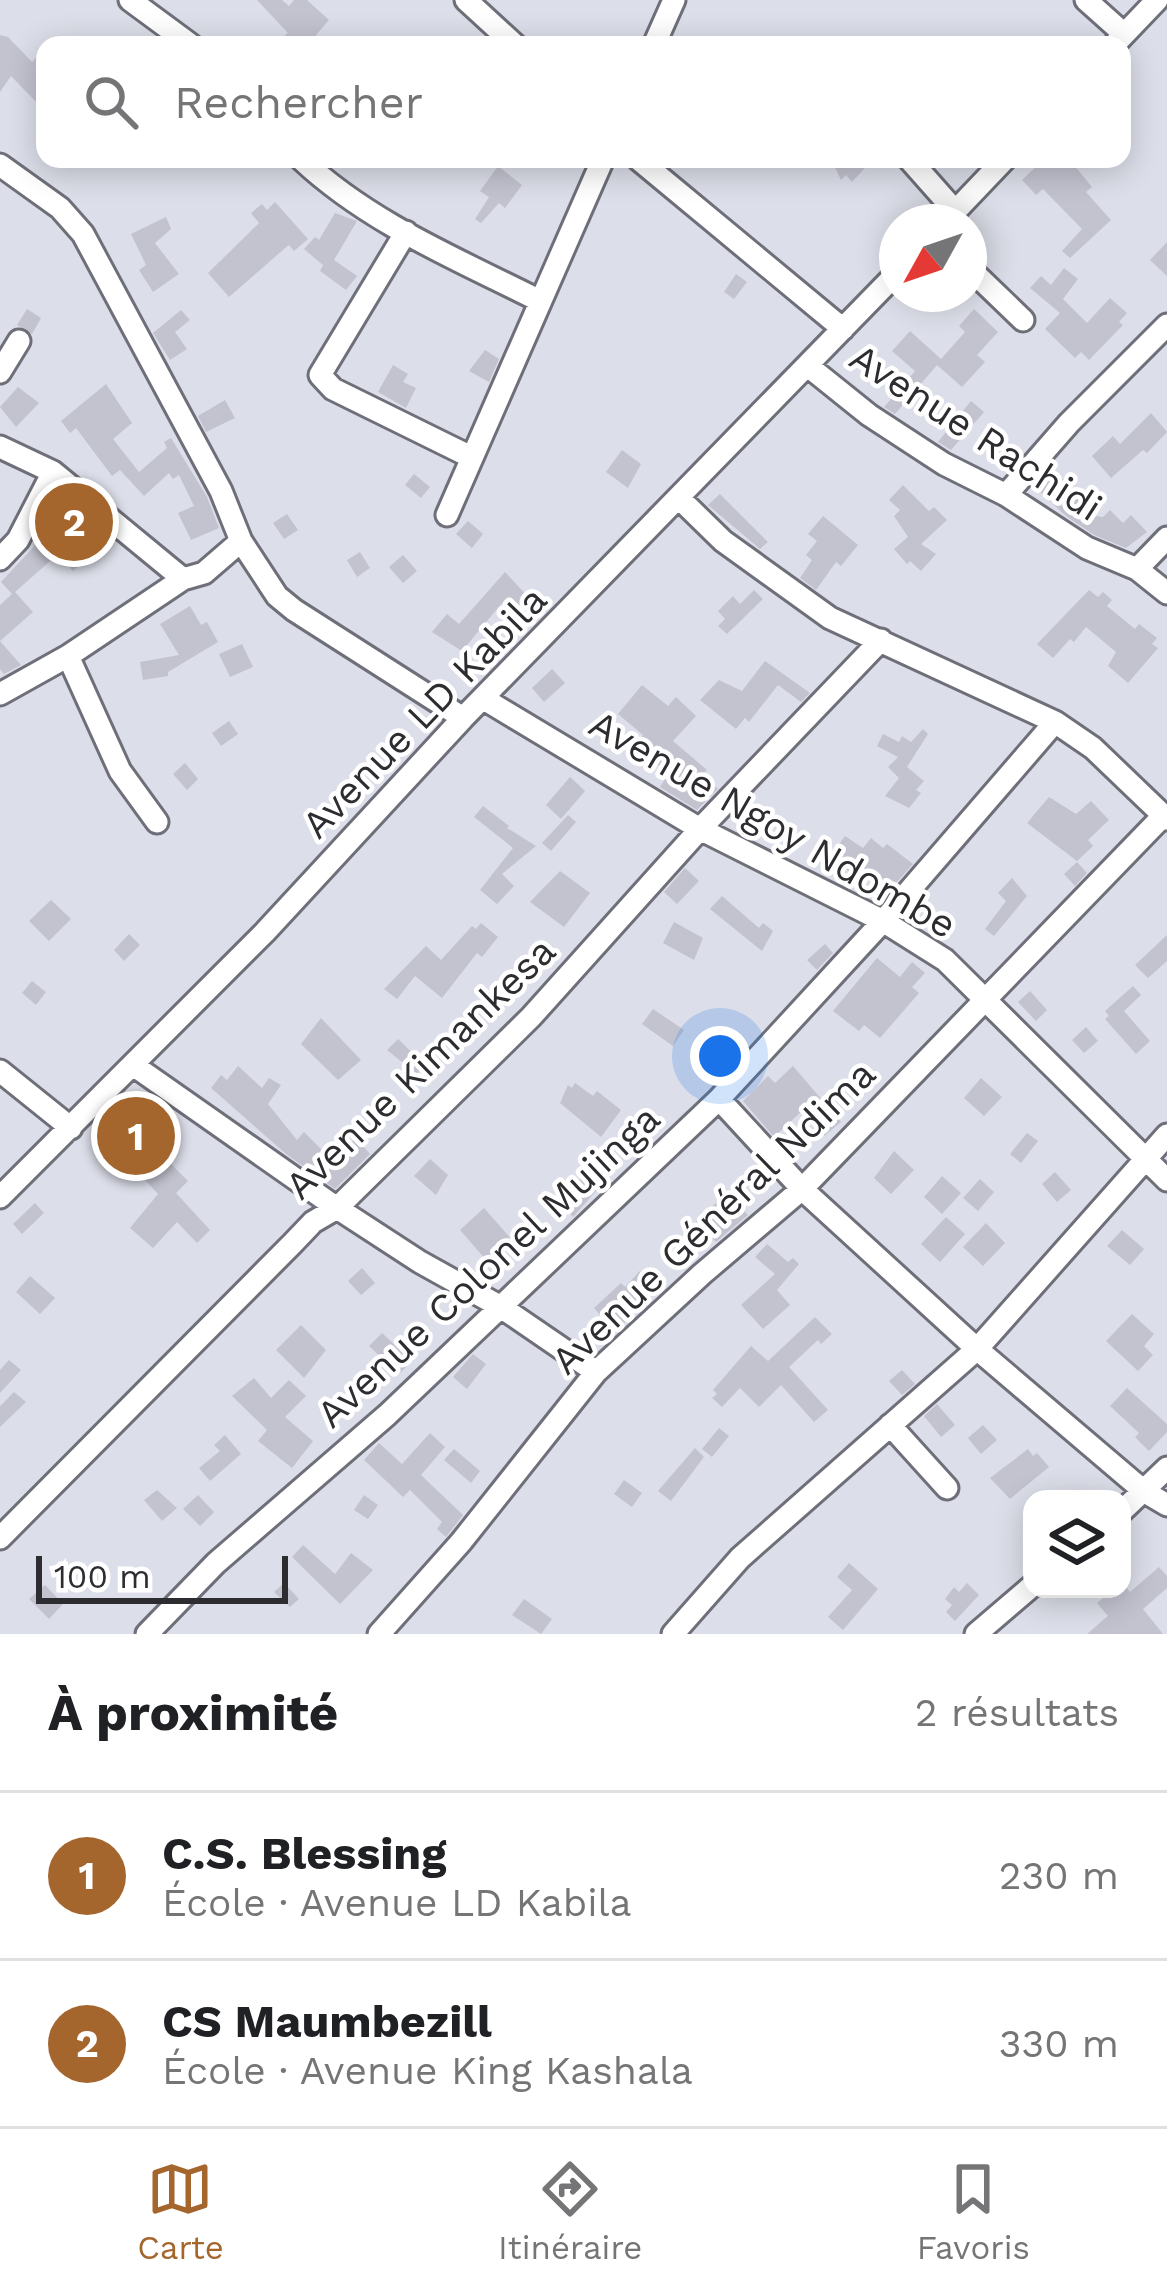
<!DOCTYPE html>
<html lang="fr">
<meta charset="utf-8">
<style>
:root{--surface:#fff;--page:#f2f2f2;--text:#202124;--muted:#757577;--line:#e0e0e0;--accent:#a5662d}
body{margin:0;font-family:"Work Sans",sans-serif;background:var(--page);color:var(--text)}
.controls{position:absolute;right:36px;bottom:36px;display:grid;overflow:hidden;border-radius:24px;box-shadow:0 6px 30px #0003}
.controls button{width:108px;height:108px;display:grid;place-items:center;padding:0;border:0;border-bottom:3px solid var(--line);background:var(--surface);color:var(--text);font:60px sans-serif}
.compass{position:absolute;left:879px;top:204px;width:108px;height:108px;border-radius:50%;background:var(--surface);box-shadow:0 6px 30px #0003;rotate:230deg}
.scale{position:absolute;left:36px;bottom:30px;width:252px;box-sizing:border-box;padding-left:12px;border:6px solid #2d2d31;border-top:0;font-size:33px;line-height:42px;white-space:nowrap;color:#2d2d31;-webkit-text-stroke:9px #fff;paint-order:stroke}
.you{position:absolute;left:720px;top:1056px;width:42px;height:42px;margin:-30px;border:9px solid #fff;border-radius:50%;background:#1a73e8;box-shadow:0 0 0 18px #1a73e833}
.badge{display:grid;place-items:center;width:78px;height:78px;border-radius:50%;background:var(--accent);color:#fff;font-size:39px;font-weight:700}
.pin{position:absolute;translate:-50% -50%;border:6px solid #fff;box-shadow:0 3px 12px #0006}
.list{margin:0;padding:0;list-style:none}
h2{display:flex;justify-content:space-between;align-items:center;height:156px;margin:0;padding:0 48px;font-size:51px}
h2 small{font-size:39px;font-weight:400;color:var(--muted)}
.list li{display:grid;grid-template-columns:78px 1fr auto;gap:36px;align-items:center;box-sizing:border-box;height:168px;padding:0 48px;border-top:3px solid var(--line)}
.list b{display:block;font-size:45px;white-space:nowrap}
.list p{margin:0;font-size:39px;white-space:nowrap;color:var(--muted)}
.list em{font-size:39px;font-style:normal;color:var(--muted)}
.icon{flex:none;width:66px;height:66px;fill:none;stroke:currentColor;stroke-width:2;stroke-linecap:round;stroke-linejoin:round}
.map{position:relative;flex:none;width:1167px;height:1634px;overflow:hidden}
.search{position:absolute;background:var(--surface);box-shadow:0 6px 30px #0003;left:36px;right:36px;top:36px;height:132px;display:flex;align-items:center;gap:30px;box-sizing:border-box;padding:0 42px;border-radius:24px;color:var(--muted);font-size:45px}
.sheet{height:492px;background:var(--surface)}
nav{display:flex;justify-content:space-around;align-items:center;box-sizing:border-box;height:168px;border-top:3px solid var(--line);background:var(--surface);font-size:33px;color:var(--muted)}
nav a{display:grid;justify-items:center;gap:6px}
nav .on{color:var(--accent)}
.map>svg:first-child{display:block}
.building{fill:#c2c3cf}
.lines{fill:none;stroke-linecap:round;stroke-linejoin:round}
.minor-casing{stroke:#6e6f79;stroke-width:27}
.minor{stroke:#fff;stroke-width:21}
.labels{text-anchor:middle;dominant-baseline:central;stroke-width:9;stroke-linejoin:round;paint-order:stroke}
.street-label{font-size:39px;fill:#2d2d31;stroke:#fff}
</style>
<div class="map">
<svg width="1167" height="1634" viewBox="0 0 1167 1634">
<rect width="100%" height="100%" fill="#dcdee9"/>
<path class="building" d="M 257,0 L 282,0 L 289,6 L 294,0 L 307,0 L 329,20 L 316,35 L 324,45 L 273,45 L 288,33 Z
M 0,35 L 8,37 L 32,62 L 45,48 L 45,111 L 11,76 L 0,92 Z
M 831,159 L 857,159 L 865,168 L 852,182 L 846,175 L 841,180 Z
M 1044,159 L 1069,159 L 1092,187 L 1086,192 L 1111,220 L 1070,258 L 1062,251 L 1082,229 L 1043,189 L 1036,195 L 1022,180 Z
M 498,166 L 522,185 L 505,208 L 499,203 L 481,223 L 475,219 L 489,197 L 480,191 Z
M 275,202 L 308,239 L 294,251 L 289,245 L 284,249 L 229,297 L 208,273 L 259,223 L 251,213 L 262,204 L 267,210 Z
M 335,213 L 357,221 L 334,260 L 357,276 L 346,290 L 320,271 L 323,265 L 304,249 L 315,237 L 319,240 Z
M 166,217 L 171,229 L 155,243 L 179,274 L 153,292 L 139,270 L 146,265 L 131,234 Z
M 1167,242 L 1167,276 L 1150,260 Z
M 1064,268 L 1078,279 L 1063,299 L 1087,323 L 1110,298 L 1127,313 L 1119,322 L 1123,325 L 1089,360 L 1081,352 L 1075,358 L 1045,329 L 1060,313 L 1030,288 L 1041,276 L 1051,285 Z
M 736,274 L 747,282 L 734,299 L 724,292 Z
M 27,309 L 41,318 L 32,334 L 17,325 Z
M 974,309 L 998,332 L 977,355 L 985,362 L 962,387 L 937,365 L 895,414 L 884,407 L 915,371 L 892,351 L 910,331 L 941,359 L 965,332 L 959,326 Z
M 181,310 L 190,320 L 175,332 L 187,349 L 170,360 L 153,333 Z
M 485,350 L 499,359 L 489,382 L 469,371 Z
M 393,365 L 408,374 L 403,382 L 416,388 L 406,408 L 378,392 Z
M 106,384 L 132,423 L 113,439 L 139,472 L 167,448 L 164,442 L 171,438 L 207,497 L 219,528 L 191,540 L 178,513 L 194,506 L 179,475 L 173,479 L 169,473 L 144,496 L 120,470 L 112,476 L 76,428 L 70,433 L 61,421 Z
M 18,387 L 39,403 L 16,427 L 0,407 Z
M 225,400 L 235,418 L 206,432 L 198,416 Z
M 971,401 L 984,412 L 951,450 L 938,442 Z
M 1151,413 L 1167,432 L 1147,453 L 1143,450 L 1111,478 L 1092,456 L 1113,436 L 1120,444 Z
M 622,450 L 641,464 L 628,488 L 606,472 Z
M 1052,468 L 1096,516 L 1103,517 L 1110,510 L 1123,523 L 1131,515 L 1147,532 L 1126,548 L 1094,535 L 1066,516 L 1040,492 L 1047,484 L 1042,479 Z
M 414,474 L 430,487 L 421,498 L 405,485 Z
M 903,485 L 929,511 L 934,507 L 947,520 L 921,544 L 936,554 L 921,571 L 910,561 L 907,564 L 894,549 L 908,537 L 894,516 L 900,510 L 889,500 Z
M 720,494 L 768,542 L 760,549 L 708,505 Z
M 55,500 L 90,524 L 106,542 L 73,571 L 58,554 L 15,592 L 33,612 L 0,641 L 0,605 L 12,594 L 1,582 L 53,526 L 45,520 Z
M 287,514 L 298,530 L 284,539 L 273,523 Z
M 823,516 L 858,545 L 841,566 L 836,562 L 816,590 L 800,578 L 812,560 L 806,555 L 817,541 L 808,534 Z
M 468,521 L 483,534 L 472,548 L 456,534 Z
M 360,552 L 370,568 L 357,577 L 347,560 Z
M 403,555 L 417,571 L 403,583 L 389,567 Z
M 505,572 L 532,601 L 514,617 L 502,603 L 462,651 L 432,632 L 447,614 L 459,624 Z
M 754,590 L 763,599 L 727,634 L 718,626 L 725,619 L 718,611 L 733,596 L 740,604 Z
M 1089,590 L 1098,597 L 1103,592 L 1112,600 L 1107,606 L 1135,629 L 1139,624 L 1157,638 L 1152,644 L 1158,648 L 1128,683 L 1108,666 L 1116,652 L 1086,627 L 1074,642 L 1070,639 L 1053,658 L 1037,644 Z
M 190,606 L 201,625 L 207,622 L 218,642 L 168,672 L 168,676 L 143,680 L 140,662 L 179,655 L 160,624 Z
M 0,641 L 21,665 L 4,674 L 0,669 Z
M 242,644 L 253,667 L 230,677 L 219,654 Z
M 765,661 L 810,693 L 801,702 L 778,685 L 749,722 L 745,718 L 736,729 L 700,700 L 719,680 L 742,691 Z
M 552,669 L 565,683 L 544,702 L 532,688 Z
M 642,685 L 668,706 L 676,697 L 696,716 L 673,741 L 707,770 L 702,775 L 718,789 L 697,810 L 660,787 L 670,772 L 634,751 L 643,735 L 618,714 Z
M 229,721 L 238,734 L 221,746 L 212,733 Z
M 923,729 L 928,734 L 907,767 L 924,781 L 916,790 L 921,793 L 909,808 L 885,796 L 899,778 L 888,767 L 898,757 L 877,746 L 883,734 L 899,742 L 902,736 L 911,742 Z
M 185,763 L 198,779 L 187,790 L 173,774 Z
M 570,777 L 585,791 L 561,819 L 546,805 Z
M 1049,797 L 1076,814 L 1091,801 L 1109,820 L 1088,840 L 1093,846 L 1077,861 L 1027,823 Z
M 483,806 L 509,826 L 507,828 L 536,846 L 502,874 L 514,886 L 497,904 L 480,890 L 513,848 L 474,817 Z
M 568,815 L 576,822 L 551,851 L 542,843 Z
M 845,836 L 863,848 L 871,838 L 883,848 L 887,844 L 913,864 L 889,891 L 863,872 L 858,879 L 835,860 L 837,858 L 832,854 Z
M 1077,862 L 1087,873 L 1075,886 L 1064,874 Z
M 685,868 L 699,881 L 677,904 L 664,892 Z
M 560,871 L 590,893 L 564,927 L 530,902 Z
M 1012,878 L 1027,896 L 994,936 L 985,929 L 1006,901 L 998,893 Z
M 722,896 L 759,928 L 763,923 L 773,931 L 762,951 L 710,909 Z
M 51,900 L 71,919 L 49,941 L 29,921 Z
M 674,922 L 703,938 L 694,960 L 663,943 Z
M 481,923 L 498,937 L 482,957 L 477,953 L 442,998 L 415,976 L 397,999 L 384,989 L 426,946 L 441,960 L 472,926 L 476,929 Z
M 129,934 L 140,945 L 124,961 L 114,950 Z
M 1167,935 L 1167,961 L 1148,978 L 1135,965 Z
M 825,944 L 833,953 L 817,970 L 807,960 Z
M 877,958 L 900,977 L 912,962 L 925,973 L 912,987 L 919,993 L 880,1038 L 864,1025 L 859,1031 L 833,1011 Z
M 32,981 L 46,992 L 36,1005 L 22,993 Z
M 1133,986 L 1141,995 L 1124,1011 L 1150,1041 L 1136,1054 L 1105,1019 L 1109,1016 L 1105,1011 Z
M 1030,991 L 1047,1010 L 1036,1021 L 1018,1002 Z
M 653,1009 L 684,1030 L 673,1046 L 642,1024 Z
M 321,1018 L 361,1060 L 338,1080 L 301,1044 Z
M 1086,1027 L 1098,1041 L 1084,1053 L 1072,1040 Z
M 398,1039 L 424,1064 L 417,1074 L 387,1050 Z
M 238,1066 L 262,1088 L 269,1078 L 281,1085 L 268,1104 L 297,1140 L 304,1132 L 331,1159 L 356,1138 L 370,1154 L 335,1189 L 286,1154 L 211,1088 L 221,1075 L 227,1080 Z
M 793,1066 L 841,1122 L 824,1136 L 803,1110 L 774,1137 L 743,1101 L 768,1076 L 775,1083 Z
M 981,1078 L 1002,1097 L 984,1116 L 964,1098 Z
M 575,1083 L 593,1096 L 597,1091 L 621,1110 L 601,1137 L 560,1103 L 568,1085 L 572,1088 Z
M 1027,1133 L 1038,1141 L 1021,1163 L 1010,1154 Z
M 894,1151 L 914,1170 L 891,1194 L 874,1178 Z
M 430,1159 L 448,1175 L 436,1195 L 414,1176 Z
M 167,1160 L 188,1181 L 176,1193 L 210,1230 L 197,1243 L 177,1222 L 153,1248 L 130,1228 L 158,1194 L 145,1180 Z
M 594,1168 L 605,1181 L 573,1217 L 557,1197 Z
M 1055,1172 L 1071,1190 L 1057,1202 L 1042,1184 Z
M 942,1176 L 961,1193 L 942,1214 L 924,1197 Z
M 980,1179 L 994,1192 L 978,1211 L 963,1198 Z
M 727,1193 L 748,1215 L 716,1242 L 696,1221 Z
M 35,1203 L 44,1213 L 22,1234 L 13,1224 Z
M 484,1208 L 513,1241 L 486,1260 L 460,1230 Z
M 946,1217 L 965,1234 L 940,1262 L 921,1244 Z
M 986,1223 L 1005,1243 L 983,1266 L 963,1247 Z
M 1122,1230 L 1144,1249 L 1130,1265 L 1107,1246 Z
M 767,1244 L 788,1262 L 793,1258 L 799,1264 L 777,1290 L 790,1305 L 763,1329 L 741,1305 L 775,1274 L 755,1257 Z
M 362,1268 L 375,1283 L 361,1295 L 348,1281 Z
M 640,1271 L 659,1289 L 615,1332 L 594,1308 L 621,1283 L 625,1287 Z
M 30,1276 L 55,1298 L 40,1314 L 16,1292 Z
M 1132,1314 L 1154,1334 L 1144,1346 L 1153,1355 L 1138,1371 L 1106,1341 Z
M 815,1317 L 832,1334 L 821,1344 L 818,1340 L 789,1367 L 828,1410 L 814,1422 L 781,1385 L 759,1407 L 740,1388 L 722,1407 L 712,1398 L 717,1394 L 713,1390 L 751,1346 L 768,1361 Z
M 301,1325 L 326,1350 L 304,1378 L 276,1350 Z
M 382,1333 L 412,1361 L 399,1374 L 369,1346 Z
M 473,1354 L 486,1364 L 467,1389 L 453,1377 Z
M 9,1360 L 21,1370 L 0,1393 L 0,1370 Z
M 902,1370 L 915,1384 L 902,1395 L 889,1381 Z
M 254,1378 L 271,1398 L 289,1380 L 306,1396 L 285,1417 L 313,1441 L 292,1468 L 258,1441 L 267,1430 L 232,1396 Z
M 1127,1388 L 1167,1424 L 1167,1432 L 1149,1451 L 1135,1437 L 1139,1433 L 1110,1406 Z
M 14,1392 L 26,1402 L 0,1427 L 0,1406 Z
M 937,1404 L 955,1425 L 941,1437 L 924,1416 Z
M 983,1425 L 997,1440 L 981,1454 L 968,1438 Z
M 719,1428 L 729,1436 L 712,1457 L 702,1449 Z
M 430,1433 L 445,1447 L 421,1475 L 463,1515 L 446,1537 L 437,1529 L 442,1522 L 410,1490 L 403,1497 L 364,1460 L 379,1443 L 402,1464 Z
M 225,1435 L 241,1454 L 210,1481 L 199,1468 L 220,1451 L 214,1445 Z
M 695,1448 L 704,1457 L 671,1501 L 658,1491 Z
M 454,1449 L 480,1471 L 471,1483 L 444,1460 Z
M 1028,1449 L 1033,1456 L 1037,1453 L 1049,1467 L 1010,1499 L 990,1478 Z
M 624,1480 L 642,1493 L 632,1507 L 614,1494 Z
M 157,1490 L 177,1508 L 162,1521 L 144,1500 Z
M 198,1495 L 214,1512 L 200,1526 L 183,1509 Z
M 364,1495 L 378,1505 L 368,1519 L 354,1510 Z
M 303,1545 L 335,1574 L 351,1553 L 373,1570 L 340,1604 L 292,1557 Z
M 849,1563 L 878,1589 L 843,1630 L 828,1617 L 852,1590 L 837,1577 Z
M 1159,1567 L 1167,1576 L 1167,1588 L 1143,1609 L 1163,1634 L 1087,1634 L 1108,1616 L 1097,1603 L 1114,1589 L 1122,1589 L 1122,1582 L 1130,1592 Z
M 284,1583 L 299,1599 L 290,1607 L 274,1592 Z
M 967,1583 L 979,1595 L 955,1621 L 946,1612 L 952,1605 L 945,1599 L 954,1587 L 959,1592 Z
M 45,1585 L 63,1604 L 49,1619 L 29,1599 Z
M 524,1599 L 552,1619 L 541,1634 L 512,1615 Z"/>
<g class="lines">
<g class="minor-casing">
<path id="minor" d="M 130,0 L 191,45
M 466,0 L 515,45
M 1086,0 L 1124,34
M 654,45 L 674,0
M 1114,45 L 1157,0
M 301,159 C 369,223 457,259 540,301
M 638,159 L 843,329
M 909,159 L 955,211
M 0,165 L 60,208 L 83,234 L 221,491 L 241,541
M 945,222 L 1005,159
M 406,232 L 320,375 L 333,389 L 471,457
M 969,268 L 1023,320
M 808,366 L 869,415 L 944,464 L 1006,495 L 1087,548 L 1137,569 L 1167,593
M 0,372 L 19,341
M 0,447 L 53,472 L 183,579 L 204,573 L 241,541 L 277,596 L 294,610 L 463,718
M 1006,495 L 1069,423 L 1167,325
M 680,499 L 723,541 L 830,618 L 1055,722 L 1093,748 L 1167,819
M 447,515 L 603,159
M 0,559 L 18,540 L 53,472
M 1137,569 L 1167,538
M 68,656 L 120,771 L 157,822
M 0,694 L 68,656 L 183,579
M 484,699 L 700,829 L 883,921 L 945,960 L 1167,1180
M 133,1065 L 337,1208 L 420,1262 L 501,1307 L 596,1372
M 0,1071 L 71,1128
M 719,1099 L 802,1189 L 977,1349 L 1145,1492 L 1167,1505
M 0,1197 L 265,932 L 463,718 L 897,273
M 890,1425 L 947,1488
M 1122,1511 L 1167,1468
M 0,1538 L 293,1243 L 313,1222 L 337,1208 L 531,1017 L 700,829 L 881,640
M 147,1634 L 216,1563 L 387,1415 L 719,1099 L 883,921 L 1055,722
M 379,1634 L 461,1542 L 596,1372 L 702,1274 L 802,1189 L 1164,815
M 673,1634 L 740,1558 L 977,1349 L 1167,1135
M 976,1634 L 1032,1586"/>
</g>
<use href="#minor" class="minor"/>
</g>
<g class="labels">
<g class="street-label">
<text transform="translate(976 432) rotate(33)">Avenue Rachidi</text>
<text transform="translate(424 712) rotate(-46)">Avenue LD Kabila</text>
<text transform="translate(773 824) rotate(30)">Avenue Ngoy Ndombe</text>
<text transform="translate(420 1068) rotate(-44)">Avenue Kimankesa</text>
<text transform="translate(713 1217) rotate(-44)">Avenue Général Ndima</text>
<text transform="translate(488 1266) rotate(-43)">Avenue Colonel Mujinga</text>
</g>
</g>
</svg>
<div class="controls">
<button><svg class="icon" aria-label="layers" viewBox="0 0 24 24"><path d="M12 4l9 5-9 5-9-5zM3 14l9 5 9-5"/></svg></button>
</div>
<svg class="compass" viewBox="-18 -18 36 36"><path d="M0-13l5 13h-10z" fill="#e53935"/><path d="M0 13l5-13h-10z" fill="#757577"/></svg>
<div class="scale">100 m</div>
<div class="you"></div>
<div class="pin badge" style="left:136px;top:1136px">1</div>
<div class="pin badge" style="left:74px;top:522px">2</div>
<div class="search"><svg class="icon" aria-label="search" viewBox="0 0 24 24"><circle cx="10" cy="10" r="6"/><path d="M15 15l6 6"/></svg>Rechercher</div>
</div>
<section class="sheet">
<h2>À proximité<small>2 résultats</small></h2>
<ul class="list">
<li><span class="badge">1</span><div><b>C.S. Blessing</b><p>École · Avenue LD Kabila</p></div><em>230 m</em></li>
<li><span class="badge">2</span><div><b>CS Maumbezill</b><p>École · Avenue King Kashala</p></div><em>330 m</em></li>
</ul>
</section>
<nav>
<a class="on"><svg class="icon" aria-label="map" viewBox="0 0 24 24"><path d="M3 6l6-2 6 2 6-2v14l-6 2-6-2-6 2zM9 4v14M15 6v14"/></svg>Carte</a>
<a><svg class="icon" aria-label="directions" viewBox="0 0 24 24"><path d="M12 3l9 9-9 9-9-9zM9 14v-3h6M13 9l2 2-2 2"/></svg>Itinéraire</a>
<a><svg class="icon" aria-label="saved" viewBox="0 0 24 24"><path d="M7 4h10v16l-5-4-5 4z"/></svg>Favoris</a>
</nav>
